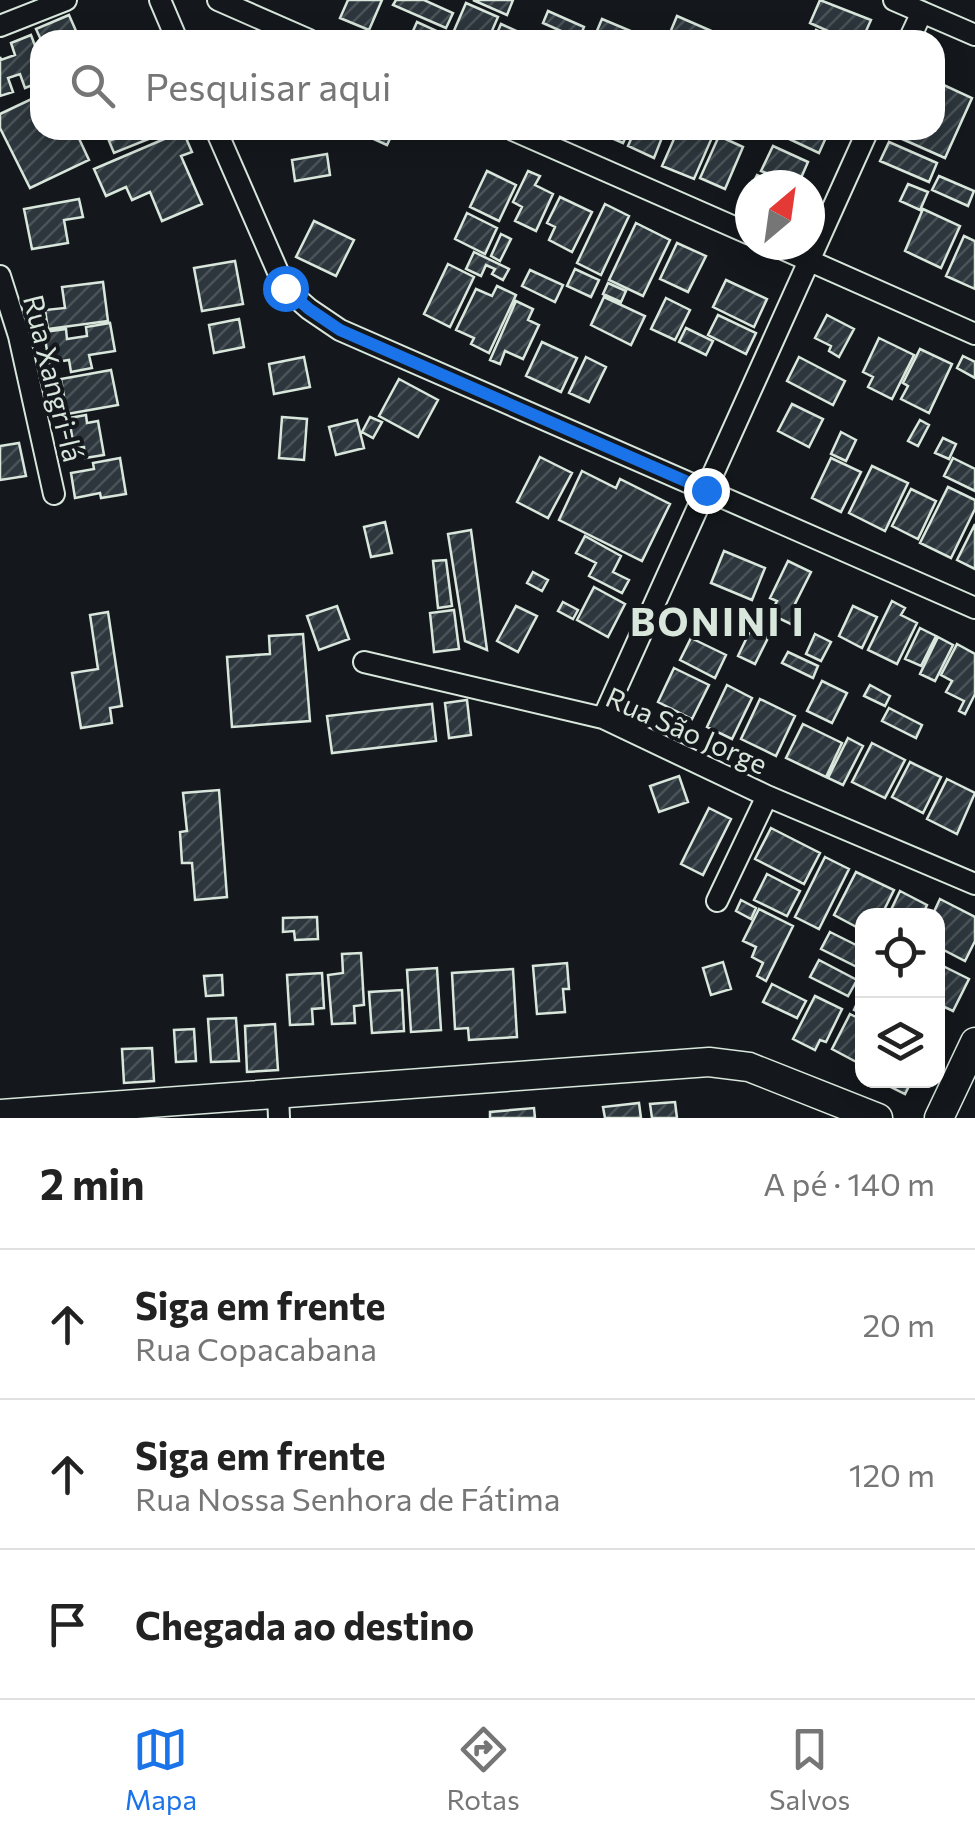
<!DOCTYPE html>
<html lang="pt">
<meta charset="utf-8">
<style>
:root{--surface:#fff;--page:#f2f2f2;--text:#222;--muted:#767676;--line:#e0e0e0;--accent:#1a73e8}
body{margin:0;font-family:Commissioner,sans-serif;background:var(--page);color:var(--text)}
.controls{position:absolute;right:30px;bottom:30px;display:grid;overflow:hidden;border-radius:20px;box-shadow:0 5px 25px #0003}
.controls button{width:90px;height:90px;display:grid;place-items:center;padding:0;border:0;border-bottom:2px solid var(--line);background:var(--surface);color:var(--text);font:50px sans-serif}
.compass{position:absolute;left:735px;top:170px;width:90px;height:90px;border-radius:50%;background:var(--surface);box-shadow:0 5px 25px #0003;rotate:29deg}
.stop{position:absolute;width:30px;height:30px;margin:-22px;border:8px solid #1a73e8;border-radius:50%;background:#fff}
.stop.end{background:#1a73e8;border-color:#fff;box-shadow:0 2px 10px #0008}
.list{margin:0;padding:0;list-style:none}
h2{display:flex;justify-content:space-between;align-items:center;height:130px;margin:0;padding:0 40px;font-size:42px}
h2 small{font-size:32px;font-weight:400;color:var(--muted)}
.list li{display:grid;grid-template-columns:65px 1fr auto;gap:30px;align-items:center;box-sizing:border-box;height:150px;padding:0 40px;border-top:2px solid var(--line)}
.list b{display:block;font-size:38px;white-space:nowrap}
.list p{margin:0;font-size:32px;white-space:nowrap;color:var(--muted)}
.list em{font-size:32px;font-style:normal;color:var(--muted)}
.icon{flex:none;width:55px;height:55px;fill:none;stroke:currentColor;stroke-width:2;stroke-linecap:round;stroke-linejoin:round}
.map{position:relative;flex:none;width:975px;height:1118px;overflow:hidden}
.search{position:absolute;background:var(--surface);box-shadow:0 5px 25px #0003;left:30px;right:30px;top:30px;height:110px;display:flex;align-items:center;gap:25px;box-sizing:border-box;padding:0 35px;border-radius:30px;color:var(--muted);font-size:38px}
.sheet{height:580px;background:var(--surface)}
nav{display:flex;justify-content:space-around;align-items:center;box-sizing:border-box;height:140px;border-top:2px solid var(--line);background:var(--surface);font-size:28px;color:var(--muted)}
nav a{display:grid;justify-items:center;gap:5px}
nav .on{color:var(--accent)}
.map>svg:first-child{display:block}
.building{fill:url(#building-hatch);stroke:#d8e6dc;stroke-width:2.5}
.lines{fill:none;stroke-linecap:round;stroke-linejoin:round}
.street-casing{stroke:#d8e6dc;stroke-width:24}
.secondary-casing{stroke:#d8e6dc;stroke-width:31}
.street{stroke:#14181c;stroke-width:20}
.secondary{stroke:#14181c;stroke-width:28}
.route{stroke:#1a73e8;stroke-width:12}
.labels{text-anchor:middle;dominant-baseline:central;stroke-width:8;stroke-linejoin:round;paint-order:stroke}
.street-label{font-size:28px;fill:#d8e6dc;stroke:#14181c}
.district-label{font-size:38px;font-weight:bold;letter-spacing:2.5px;fill:#d8e6dc;stroke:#14181c}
</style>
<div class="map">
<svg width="975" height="1118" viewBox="0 0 975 1118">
<defs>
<pattern id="building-hatch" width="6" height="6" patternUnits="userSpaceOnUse" patternTransform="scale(2.5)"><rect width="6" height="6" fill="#2c363c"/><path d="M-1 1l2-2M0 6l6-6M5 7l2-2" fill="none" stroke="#4a5358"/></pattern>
</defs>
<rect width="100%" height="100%" fill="#14181c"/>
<path class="building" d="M 348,0 L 382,0 L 369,30 L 340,18 Z
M 396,0 L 424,0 L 453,13 L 446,28 L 393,5 Z
M 473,0 L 513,0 L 507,15 Z
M 820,0 L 871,20 L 862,40 L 848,40 L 810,23 Z
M 466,3 L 498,17 L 488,40 L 450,40 Z
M 548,11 L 584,27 L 579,39 L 543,23 Z
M 69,15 L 80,40 L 41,40 L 36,29 Z
M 677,16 L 716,33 L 713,40 L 667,40 Z
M 602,19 L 633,32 L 630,40 L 613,40 L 596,33 Z
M 417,22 L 439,32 L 435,40 L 409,40 Z
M 501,24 L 532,38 L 531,40 L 494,40 Z
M 816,30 L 839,40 L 812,40 Z
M 31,35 L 40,59 L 40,82 L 25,88 L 20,74 L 8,78 L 13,92 L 0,96 L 0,57 L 1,60 L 15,55 L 11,43 Z
M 935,81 L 972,98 L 945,158 L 884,131 L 935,130 Z
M 40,95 L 40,130 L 75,130 L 89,160 L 30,188 L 0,128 L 0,114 Z
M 118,130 L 153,130 L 148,132 L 151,138 L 114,153 L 109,141 L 121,136 Z
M 354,130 L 394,130 L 387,145 Z
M 601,130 L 629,130 L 623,143 L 600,133 Z
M 635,130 L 665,130 L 654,158 L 628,146 Z
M 678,130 L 707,130 L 714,133 L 694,179 L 662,166 Z
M 770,130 L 821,130 L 828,133 L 819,153 Z
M 183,131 L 192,152 L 181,156 L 202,204 L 162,221 L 150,192 L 132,200 L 126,187 L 106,196 L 94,169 Z
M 719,136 L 743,147 L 725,189 L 700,178 Z
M 889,142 L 937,163 L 929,182 L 880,161 Z
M 773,146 L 808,162 L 798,185 L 761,171 Z
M 327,154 L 330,175 L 295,181 L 292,160 Z
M 487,171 L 516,185 L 499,221 L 470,207 Z
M 528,171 L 540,176 L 535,185 L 553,194 L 536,231 L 515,221 L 522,207 L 513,202 Z
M 757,175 L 780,185 L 752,185 Z
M 939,176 L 974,191 L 968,206 L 932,190 Z
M 908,184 L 928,192 L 920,210 L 900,201 Z
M 560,197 L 592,212 L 572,252 L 549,240 L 555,227 L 547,223 Z
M 79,199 L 83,217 L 64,220 L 68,243 L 32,249 L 24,209 Z
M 605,204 L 629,216 L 601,275 L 577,263 Z
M 923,209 L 960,226 L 941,268 L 905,251 Z
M 467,213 L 497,228 L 485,254 L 455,239 Z
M 314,221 L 354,240 L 336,276 L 296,257 Z
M 636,223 L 670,240 L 643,296 L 609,280 Z
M 501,234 L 511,239 L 500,261 L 491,256 Z
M 964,236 L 975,241 L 975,289 L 946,276 Z
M 677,243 L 706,256 L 688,292 L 660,279 Z
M 474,252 L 509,269 L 503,280 L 492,274 L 495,269 L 486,265 L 481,276 L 466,269 Z
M 235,261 L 243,304 L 202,311 L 194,268 Z
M 448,264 L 474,277 L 450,327 L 424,314 Z
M 575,269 L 599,280 L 591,297 L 567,286 Z
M 530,270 L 563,285 L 555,302 L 522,286 Z
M 726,280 L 767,299 L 754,327 L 713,307 Z
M 103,282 L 108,321 L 48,329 L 45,310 L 65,308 L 62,287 Z
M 608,283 L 626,291 L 621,302 L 603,294 Z
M 497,286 L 516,295 L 489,353 L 471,344 L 474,338 L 456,330 L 476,289 L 492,296 Z
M 604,297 L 645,316 L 631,345 L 591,325 Z
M 666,298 L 690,310 L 675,340 L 651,329 Z
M 516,301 L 533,309 L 528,320 L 539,325 L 523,359 L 505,351 L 500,364 L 490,360 Z
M 718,315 L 756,333 L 746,354 L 708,335 Z
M 827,315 L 854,329 L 839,357 L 829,351 L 831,346 L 815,338 Z
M 239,319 L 244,347 L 214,353 L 209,325 Z
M 110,323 L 115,351 L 89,355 L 92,368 L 71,372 L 69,360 L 49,363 L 44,332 L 66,329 L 67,339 L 87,336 L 86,327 Z
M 686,328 L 713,341 L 706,355 L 679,342 Z
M 879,338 L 914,355 L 892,399 L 868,387 L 873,377 L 863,372 Z
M 542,342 L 577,358 L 561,392 L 526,376 Z
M 920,349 L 952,364 L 929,413 L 901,399 L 908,386 L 903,383 Z
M 963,356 L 975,362 L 975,378 L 957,368 Z
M 304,357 L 310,387 L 274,394 L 269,364 Z
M 586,357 L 606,367 L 589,402 L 569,393 Z
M 799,357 L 845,381 L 833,405 L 787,381 Z
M 111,370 L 118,405 L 67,414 L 61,379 Z
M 399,379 L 438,400 L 418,437 L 379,416 Z
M 792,404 L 823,419 L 809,447 L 778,431 Z
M 86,415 L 87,423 L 98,421 L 104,455 L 85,458 L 84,447 L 74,448 L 69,418 Z
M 282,417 L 307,419 L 304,460 L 279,458 Z
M 370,417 L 382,422 L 373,438 L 362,432 Z
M 357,420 L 364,448 L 336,455 L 329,427 Z
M 920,420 L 929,425 L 918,446 L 908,441 Z
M 841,432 L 856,440 L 846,461 L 831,454 Z
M 943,438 L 956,444 L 949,459 L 935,453 Z
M 19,443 L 26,476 L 0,480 L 0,446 Z
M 540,457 L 572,473 L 548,518 L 517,502 Z
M 120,458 L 126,494 L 101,498 L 100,493 L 75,498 L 71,473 L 94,469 L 93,463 Z
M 831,458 L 861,472 L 841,512 L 812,498 Z
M 953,458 L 975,469 L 975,491 L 944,476 Z
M 872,466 L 908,483 L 885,531 L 849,513 Z
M 582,471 L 616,488 L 620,479 L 670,504 L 642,561 L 559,520 Z
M 948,487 L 975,500 L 975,509 L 951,558 L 920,543 Z
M 911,489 L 936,501 L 918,539 L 892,526 Z
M 385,522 L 392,553 L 371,557 L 364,527 Z
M 975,524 L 975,569 L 957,560 Z
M 471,530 L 487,650 L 465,641 L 448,534 Z
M 585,536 L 621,556 L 613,572 L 629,580 L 622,593 L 589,576 L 596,563 L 576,553 Z
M 724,551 L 765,568 L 752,600 L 711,583 Z
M 446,560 L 452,606 L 438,608 L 433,561 Z
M 788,561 L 811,572 L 794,606 L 803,610 L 795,626 L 770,614 L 777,601 L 770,598 Z
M 533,572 L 548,580 L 542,591 L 527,583 Z
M 594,587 L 625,604 L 608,637 L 577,620 Z
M 892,601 L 905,608 L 901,615 L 917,623 L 897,664 L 868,650 Z
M 563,602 L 578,610 L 573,619 L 558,611 Z
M 337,606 L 349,639 L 319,650 L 307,616 Z
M 516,606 L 537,616 L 518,652 L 497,641 Z
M 853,606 L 877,617 L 862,648 L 839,636 Z
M 454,610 L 459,649 L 434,652 L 430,613 Z
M 108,612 L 122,706 L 110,708 L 112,723 L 81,728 L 72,673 L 98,669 L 90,615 Z
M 920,628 L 936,636 L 921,666 L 905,659 Z
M 751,629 L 768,638 L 755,664 L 738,656 Z
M 303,634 L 310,721 L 232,727 L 227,657 L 270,654 L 269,636 Z
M 815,634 L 831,642 L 821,661 L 806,654 Z
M 938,637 L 953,645 L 935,681 L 920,674 Z
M 691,638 L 726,655 L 715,678 L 680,660 Z
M 957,644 L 975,654 L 975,694 L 965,714 L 959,711 L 964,701 L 946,692 L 952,681 L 941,675 Z
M 788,652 L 818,666 L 813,678 L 782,663 Z
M 674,668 L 709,685 L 692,719 L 658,702 Z
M 822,681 L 847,693 L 832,723 L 807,711 Z
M 727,685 L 752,698 L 732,739 L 707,727 Z
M 870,685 L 890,696 L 885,706 L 864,696 Z
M 760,699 L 795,716 L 776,756 L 741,739 Z
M 467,700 L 471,735 L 449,738 L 445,703 Z
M 432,704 L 436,741 L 332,753 L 327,716 Z
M 889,708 L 922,725 L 916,738 L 882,721 Z
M 803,724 L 842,743 L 826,777 L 786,758 Z
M 848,738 L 863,746 L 843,785 L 828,778 Z
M 872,743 L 905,760 L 885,798 L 852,782 Z
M 910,762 L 941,777 L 923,813 L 892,797 Z
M 679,776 L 688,802 L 659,812 L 650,786 Z
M 947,779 L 975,793 L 957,834 L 927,819 Z
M 219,790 L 227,897 L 195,900 L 192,863 L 182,863 L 180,832 L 187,831 L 183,793 Z
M 709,808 L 731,819 L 703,875 L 681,864 Z
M 771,828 L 820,853 L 804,884 L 755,859 Z
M 825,857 L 849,869 L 819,929 L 795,917 Z
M 856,872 L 894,890 L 881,916 L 862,916 L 862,930 L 834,915 Z
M 767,874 L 800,891 L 787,916 L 754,900 Z
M 900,891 L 927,905 L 922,916 L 888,916 Z
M 940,899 L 975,917 L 975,941 L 965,961 L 938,947 L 938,916 L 932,916 Z
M 741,900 L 756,908 L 751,919 L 736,911 Z
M 759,909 L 793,926 L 766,981 L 757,976 L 763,963 L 752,957 L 756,947 L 743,941 Z
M 317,917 L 318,939 L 295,940 L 294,931 L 283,932 L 283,918 Z
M 830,932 L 862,948 L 862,955 L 857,967 L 821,949 Z
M 361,953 L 364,1005 L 354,1006 L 355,1023 L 332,1024 L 328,975 L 343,973 L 342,954 Z
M 819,960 L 857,980 L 848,996 L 810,977 Z
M 723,962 L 731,989 L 711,995 L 703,968 Z
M 567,963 L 569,989 L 563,989 L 565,1012 L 537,1014 L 533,966 Z
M 943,966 L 969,979 L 953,1011 L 938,1004 L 938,977 Z
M 437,968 L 441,1030 L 411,1032 L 407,970 Z
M 513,969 L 517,1037 L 469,1040 L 468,1028 L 455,1029 L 452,973 Z
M 322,973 L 324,1008 L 312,1009 L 313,1024 L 290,1025 L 287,975 Z
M 222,975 L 223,995 L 206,996 L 204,976 Z
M 772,984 L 806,1001 L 797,1018 L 763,1002 Z
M 402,990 L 404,1031 L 372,1033 L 369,992 Z
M 862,992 L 862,1014 L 854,1010 Z
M 815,996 L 842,1009 L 826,1042 L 820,1040 L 815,1050 L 793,1039 Z
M 850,1014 L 862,1020 L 862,1065 L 832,1049 Z
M 236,1018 L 239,1061 L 211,1062 L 208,1019 Z
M 275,1024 L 278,1070 L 247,1072 L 245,1026 Z
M 194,1029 L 196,1061 L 176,1062 L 174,1030 Z
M 152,1048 L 154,1081 L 124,1083 L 122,1049 Z
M 884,1080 L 912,1080 L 905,1094 L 883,1083 Z
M 675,1102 L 677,1118 L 652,1118 L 650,1104 Z
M 639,1103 L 641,1118 L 605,1118 L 603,1107 Z
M 534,1108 L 535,1118 L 490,1118 L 490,1112 Z"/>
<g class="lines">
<g class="street-casing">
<path id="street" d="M 160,0 L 177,40
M 218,0 L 309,40
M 894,0 L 975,35
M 0,26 L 66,0
M 909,40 L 922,12
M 216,130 L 285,288 L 309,309 L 340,330 L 975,608
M 513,130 L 750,234
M 774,245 L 975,334
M 0,276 L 19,336 L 54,494
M 364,662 L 603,718 L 767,796 L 975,884
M 603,718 L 868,130
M 717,901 L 767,796
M 278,1095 L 279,1118"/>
</g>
<g class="secondary-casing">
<path id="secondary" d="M 0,1114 L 709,1062 L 749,1067 L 878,1118
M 939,1118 L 975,1042"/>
</g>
<use href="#street" class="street"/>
<use href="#secondary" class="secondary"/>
</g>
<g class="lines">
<path class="route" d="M 285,288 L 309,309 L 340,330 L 706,490"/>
</g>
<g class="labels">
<g class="street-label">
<text transform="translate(54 378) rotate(76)">Rua Xangri-lá</text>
<text transform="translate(687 730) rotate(24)">Rua São Jorge</text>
</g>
<g class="district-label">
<text x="718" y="620">BONINI I</text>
</g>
</g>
</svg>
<div class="controls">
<button><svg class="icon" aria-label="locate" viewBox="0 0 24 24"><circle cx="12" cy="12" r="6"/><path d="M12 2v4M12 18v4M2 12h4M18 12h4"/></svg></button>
<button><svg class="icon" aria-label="layers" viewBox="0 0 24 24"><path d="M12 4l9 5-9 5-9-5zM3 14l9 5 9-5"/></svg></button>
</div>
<svg class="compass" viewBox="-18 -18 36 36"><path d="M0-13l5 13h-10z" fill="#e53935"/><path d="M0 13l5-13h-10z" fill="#767676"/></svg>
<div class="stop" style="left:285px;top:288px"></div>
<div class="stop end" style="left:706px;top:490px"></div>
<div class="search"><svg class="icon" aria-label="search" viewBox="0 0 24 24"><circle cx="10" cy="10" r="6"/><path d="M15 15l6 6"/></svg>Pesquisar aqui</div>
</div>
<section class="sheet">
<h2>2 min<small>A pé · 140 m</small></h2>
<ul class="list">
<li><svg class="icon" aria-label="ahead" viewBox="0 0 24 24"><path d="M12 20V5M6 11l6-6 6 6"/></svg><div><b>Siga em frente</b><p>Rua Copacabana</p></div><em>20 m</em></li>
<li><svg class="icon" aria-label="ahead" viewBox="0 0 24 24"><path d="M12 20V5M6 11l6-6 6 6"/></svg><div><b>Siga em frente</b><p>Rua Nossa Senhora de Fátima</p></div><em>120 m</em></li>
<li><svg class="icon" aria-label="arrive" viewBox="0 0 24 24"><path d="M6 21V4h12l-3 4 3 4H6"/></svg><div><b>Chegada ao destino</b></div></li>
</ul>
</section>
<nav>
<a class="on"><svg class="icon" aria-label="map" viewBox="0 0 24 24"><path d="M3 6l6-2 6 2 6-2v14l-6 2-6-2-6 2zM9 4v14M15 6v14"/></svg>Mapa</a>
<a><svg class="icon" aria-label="directions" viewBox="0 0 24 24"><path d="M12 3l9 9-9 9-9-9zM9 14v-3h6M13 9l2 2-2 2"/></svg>Rotas</a>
<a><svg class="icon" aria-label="saved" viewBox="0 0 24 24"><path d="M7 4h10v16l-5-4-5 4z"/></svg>Salvos</a>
</nav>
